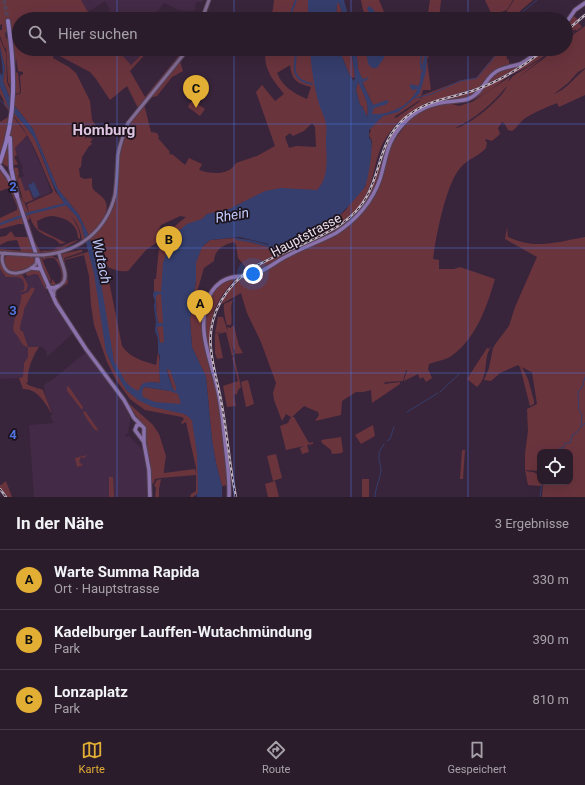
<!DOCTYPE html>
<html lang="de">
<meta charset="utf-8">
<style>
:root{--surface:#2b1c2c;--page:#332534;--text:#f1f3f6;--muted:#a6a1a9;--line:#473a48;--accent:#e2ae34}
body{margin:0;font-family:Roboto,sans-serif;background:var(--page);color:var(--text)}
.controls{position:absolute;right:12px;bottom:12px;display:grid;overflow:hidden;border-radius:8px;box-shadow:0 4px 16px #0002}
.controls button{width:36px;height:36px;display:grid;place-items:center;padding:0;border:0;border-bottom:1px solid var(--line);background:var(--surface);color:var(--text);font:20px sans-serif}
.you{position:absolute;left:253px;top:274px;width:14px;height:14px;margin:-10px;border:3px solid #fff;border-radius:50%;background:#1a73e8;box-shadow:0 0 0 6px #1a73e833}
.badge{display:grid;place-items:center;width:26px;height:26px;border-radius:50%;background:var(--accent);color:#111;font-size:13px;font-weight:700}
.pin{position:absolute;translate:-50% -33px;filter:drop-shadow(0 1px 2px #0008)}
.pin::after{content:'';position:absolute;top:21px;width:14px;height:12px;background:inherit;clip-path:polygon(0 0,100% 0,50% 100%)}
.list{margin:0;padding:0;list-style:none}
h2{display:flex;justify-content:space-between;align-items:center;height:52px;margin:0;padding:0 16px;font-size:17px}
h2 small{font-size:13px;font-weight:400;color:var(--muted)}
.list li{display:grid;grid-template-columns:26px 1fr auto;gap:12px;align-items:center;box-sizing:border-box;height:60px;padding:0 16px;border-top:1px solid var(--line)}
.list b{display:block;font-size:15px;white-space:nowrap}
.list p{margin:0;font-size:13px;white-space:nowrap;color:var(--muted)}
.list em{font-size:13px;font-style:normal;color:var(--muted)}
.icon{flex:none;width:22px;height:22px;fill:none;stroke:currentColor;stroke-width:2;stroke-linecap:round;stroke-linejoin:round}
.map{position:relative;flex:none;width:585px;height:497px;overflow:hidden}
.search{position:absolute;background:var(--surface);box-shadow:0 4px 16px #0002;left:12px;right:12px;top:12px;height:44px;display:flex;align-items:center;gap:10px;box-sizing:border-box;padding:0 14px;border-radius:22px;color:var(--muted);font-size:15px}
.sheet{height:232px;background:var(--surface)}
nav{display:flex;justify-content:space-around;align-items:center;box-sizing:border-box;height:56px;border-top:1px solid var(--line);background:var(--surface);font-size:11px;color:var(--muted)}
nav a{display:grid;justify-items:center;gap:2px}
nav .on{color:var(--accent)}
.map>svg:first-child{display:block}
.built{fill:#432a46}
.green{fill:#6a343d;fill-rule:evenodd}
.water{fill:#353e6c;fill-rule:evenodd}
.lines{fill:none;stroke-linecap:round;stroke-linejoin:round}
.stream{stroke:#353e6c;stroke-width:1}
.canal{stroke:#353e6c;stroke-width:2}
.river{stroke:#353e6c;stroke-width:2.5}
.trunk-tunnel{stroke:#544156;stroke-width:4;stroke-dasharray:4 2;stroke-linecap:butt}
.secondary-casing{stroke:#514153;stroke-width:5}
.primary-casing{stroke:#514153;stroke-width:5.5}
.trunk-casing{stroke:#514153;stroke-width:6}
.secondary{stroke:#806992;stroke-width:3}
.primary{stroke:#8a71ab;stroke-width:3.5}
.trunk{stroke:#9077bc;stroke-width:4}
.rail-casing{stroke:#bfb0c0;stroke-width:2.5}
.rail{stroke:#1b121c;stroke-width:1;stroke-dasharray:3;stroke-linecap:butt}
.secondary-bridge-casing{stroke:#514153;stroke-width:5;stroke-linecap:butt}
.secondary-bridge{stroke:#806992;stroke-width:3}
.grid{fill:none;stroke:#5173de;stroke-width:1;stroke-opacity:0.55}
.labels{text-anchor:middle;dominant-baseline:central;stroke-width:3.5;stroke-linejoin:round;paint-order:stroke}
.street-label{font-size:13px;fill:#eee1ef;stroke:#1b121c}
.water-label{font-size:14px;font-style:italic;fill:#c0cbfa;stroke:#1b121c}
.quarter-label{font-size:15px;font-weight:bold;fill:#ddc4e0;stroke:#1b121c}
.grid-label{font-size:13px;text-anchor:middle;font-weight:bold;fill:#5173de;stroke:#1b121c;stroke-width:3.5;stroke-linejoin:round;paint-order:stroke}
</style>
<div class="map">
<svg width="585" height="497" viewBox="0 0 585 497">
<rect width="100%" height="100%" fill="#39253b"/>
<path class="built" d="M 81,0 L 204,0 L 202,2 L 196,2 L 195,10 L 188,11 L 179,10 L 164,3 L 152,19 L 102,19 L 110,9 L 105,1 L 88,12 Z
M 124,49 L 146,49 L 131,65 L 123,56 L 126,52 Z
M 27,135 L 42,167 L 51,192 L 33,200 L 29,190 L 25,192 L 19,178 L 24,176 L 22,171 L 23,168 L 15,148 L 18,144 L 25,139 Z
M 0,258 L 3,268 L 8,273 L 14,274 L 22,274 L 25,278 L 34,274 L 39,277 L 51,299 L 73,333 L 47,357 L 46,351 L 42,347 L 28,347 L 28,357 L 24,363 L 23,377 L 19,378 L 0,379 Z
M 86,352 L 127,409 L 130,416 L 130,422 L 128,433 L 125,435 L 126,437 L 129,436 L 140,447 L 143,453 L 147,474 L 148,497 L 34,497 L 29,425 L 54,423 L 50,416 L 53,414 L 46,399 L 44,385 L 56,377 Z"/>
<path class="green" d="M 0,0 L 81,0 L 92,19 L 19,19 L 19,49 L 111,49 L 114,53 L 117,49 L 124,49 L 126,52 L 123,56 L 131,65 L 145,51 L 150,49 L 130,71 L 145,97 L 181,53 L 177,49 L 187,49 L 138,108 L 127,86 L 110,100 L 96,79 L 90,72 L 54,53 L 53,58 L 69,67 L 76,73 L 90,101 L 92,120 L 97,127 L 91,132 L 85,132 L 85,139 L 87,137 L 93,139 L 90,142 L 92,143 L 91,145 L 89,146 L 82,157 L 81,167 L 79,168 L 80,177 L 85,179 L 92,178 C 92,191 92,188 101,196 C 116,208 98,227 89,236 L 79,215 L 58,189 L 33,129 L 14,105 L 15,95 L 20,94 L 21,92 L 20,76 L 23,74 L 23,72 L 18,71 L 16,58 L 14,70 L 11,37 L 13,33 L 13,30 L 10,29 L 10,19 L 6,19 L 8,31 L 5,33 L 6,38 L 9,40 L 11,53 L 12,89 L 8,82 L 6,47 L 5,49 L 0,36 L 0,26 L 0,30 L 2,30 L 2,24 L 0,25 Z
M 274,0 L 319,0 L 319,19 L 270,19 L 273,9 Z
M 361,0 L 379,0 L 387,19 L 368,19 L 363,10 Z
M 430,0 L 441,0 L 439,19 L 427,19 Z
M 485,0 L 513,0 L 507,10 L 492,15 Z
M 514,0 L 533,0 L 511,19 L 502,19 Z
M 337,3 L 339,3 L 344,19 L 336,19 Z
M 573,15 L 578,20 L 566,31 L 566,25 Z
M 578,22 L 582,27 L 576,31 L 575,29 L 573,31 L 574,33 L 566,38 L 566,32 Z
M 585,26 L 585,68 L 578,72 L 568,83 L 554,94 C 566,90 575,77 585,69 L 585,95 L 559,107 L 557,103 C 549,106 528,115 523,120 C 518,124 517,128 512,131 L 508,130 L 504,123 L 502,122 L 498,128 L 500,134 L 492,141 L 486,139 L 485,141 L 487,142 L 486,148 C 479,156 468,159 461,167 C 446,183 436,236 433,259 L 439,260 L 439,269 L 454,269 L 460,267 L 495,279 C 487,306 477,336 454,354 C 447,360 437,361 429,364 L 428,369 L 432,378 L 426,382 L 423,377 L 420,379 L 418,374 L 404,381 L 407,370 L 406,370 L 403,381 L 385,382 L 384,384 L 400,382 L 400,384 L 372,403 L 371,390 L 363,392 L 356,392 L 342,401 L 341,415 L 315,421 L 319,415 L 318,412 L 304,406 L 292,417 L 294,417 L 309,443 L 313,442 L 313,444 L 307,445 L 309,452 L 302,454 L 300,448 L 304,446 L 286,450 L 280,426 L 288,423 L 291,417 L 286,414 L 282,421 L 274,400 L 273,393 L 276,383 L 261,342 L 247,313 L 241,293 L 222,304 C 224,295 232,288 238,282 L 236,282 L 240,278 L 252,276 L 289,256 L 331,236 L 366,207 L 376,194 L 392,144 L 404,127 L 399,121 C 393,128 387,135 383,143 C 373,163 374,187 360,206 C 346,223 321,236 301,241 C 297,242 294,246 291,248 C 277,255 261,260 247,269 L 238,258 L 236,245 L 234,242 C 223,245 215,249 214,261 L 204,268 L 197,292 L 195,313 L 203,315 L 201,324 L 202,326 L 205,345 L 218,395 L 228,485 L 222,486 L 216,463 L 212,440 L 206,377 L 192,347 L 190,319 L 196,281 L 196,261 L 202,247 L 210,240 L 234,238 L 269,247 L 304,238 L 324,229 L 346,210 L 350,203 L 365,187 L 370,161 L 372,141 L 369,135 L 371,130 L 370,129 L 369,130 L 368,121 L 373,105 L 364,86 L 358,69 L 356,49 L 432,49 L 427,60 L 431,90 L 423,90 L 421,97 L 419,98 L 421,98 L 420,100 L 394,117 L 396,118 L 419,102 L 423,95 L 462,80 L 476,78 L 500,49 L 507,49 L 506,52 L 507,59 L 509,60 L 509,65 L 500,68 L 484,81 L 484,84 L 482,86 L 450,96 L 450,97 L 480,89 L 476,94 L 457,104 L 450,102 L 449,103 L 459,106 L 472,102 L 510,77 L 508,82 L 513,76 L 543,58 L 516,79 L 542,60 L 555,49 L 566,49 L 566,40 ZM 507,86 C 504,97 467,128 455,128 C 475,119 493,103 507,86 Z
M 0,39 L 6,53 L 7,82 L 11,91 L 11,101 L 3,81 L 5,68 L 0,46 Z
M 266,49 L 268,49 L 267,53 L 269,49 L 269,51 L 294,54 L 295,49 L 323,49 L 333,192 L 218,221 L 177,263 L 202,437 L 198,493 L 193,497 L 190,497 L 191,494 L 196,491 L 196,475 L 160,478 L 155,479 L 153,484 L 152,483 L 150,461 L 145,441 L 146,430 L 125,400 L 153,425 L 159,434 L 166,456 L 164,469 L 164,473 L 195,469 L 196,473 L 196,468 L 186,422 L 182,424 L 181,423 L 184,419 L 182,417 L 145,410 L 138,405 L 130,399 L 116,380 L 107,362 L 94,325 L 91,305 L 89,276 L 84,255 L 65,260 L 65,259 L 97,249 L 97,248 L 93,249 L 90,238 C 103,227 112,210 116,194 C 120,177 117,158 123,142 C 127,127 135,116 144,104 L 151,132 L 157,133 L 159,137 L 158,138 L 170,152 L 169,153 L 171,155 L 172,154 L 185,165 L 189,158 L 202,164 L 199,170 C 211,174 229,176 236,163 L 257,156 L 275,146 L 256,92 L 262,85 L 275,101 L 284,94 C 273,80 262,68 266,49 ZM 290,65 C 292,80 296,83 311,87 L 307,99 C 293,93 283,87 277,73 ZM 312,123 L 315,127 L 316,147 L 296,146 L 289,148 L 285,137 L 290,133 L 293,136 L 304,131 ZM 180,216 L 186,217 L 175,226 L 159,247 L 156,279 L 154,279 L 154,291 L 155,291 C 158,302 154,316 160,326 L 157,327 L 160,343 L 162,343 L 162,354 L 173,389 L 170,391 L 144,387 L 143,384 L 151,382 L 160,383 C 160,378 160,355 158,353 L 156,365 C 143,361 130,358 122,346 L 106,266 C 114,270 120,272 128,271 L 146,250 L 159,241 L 158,232 L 161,225 Z
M 339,49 L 351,49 L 355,77 L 353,78 L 350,76 Z
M 542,49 L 544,49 L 522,66 L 486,84 L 493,75 L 501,70 L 517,66 Z
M 546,49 L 553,49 C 547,55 517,74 509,75 C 500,84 471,105 459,103 L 468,100 L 484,87 L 520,68 Z
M 180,61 L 183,71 L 172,77 L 157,96 L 149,98 Z
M 15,72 L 18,73 L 20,92 L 18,94 L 15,93 Z
M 358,81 C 363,93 370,103 367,117 L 362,106 L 360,105 L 356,90 Z
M 0,86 L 9,107 L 10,112 L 4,105 L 4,101 L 0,94 Z
M 193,101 L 205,109 L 200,116 L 188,107 L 190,103 Z
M 14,113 L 27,128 L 35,139 L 55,191 L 66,205 L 76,216 L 81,224 L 85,239 L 82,241 C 81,232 78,223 71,216 C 75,222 81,231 80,239 L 78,238 C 78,224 65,217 52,216 C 47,216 41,219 37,221 L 38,229 L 66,243 L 60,244 C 56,239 52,238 47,236 C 32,229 30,219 27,204 L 52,193 L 53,191 C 40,163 34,140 13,115 Z
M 10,116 L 8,132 L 0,158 L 0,122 Z
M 13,116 L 27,135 C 24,140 19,143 15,148 L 17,155 L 14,157 L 18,164 L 12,166 L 10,141 Z
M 392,134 C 391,140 384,152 381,161 C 380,165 382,165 381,169 C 381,175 378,181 376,187 C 356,228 325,234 288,254 C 274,261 260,274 245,274 C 277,251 339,239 361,207 C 377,185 378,157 392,134 Z
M 6,149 L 8,149 L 10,165 L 8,167 L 6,166 L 2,163 Z
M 12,167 L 18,168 L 19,175 L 17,176 L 19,176 C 11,184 22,198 26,206 C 28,210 29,215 30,218 L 27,222 Z
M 0,169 L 10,186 L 19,209 L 20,209 L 24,224 L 19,224 L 0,229 L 0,218 L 17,210 L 17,206 L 9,188 L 0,191 Z
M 20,177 L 25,191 L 29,190 L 33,200 L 25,203 L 23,200 L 17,179 Z
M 29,222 L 34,240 L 40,251 L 51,250 L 62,245 L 58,248 L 45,251 C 58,252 67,241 79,240 C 68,245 53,258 41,253 L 44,251 L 40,252 C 35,246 32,237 30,229 L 34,243 L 41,254 L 37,254 L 28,224 Z
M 507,227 L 508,237 C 536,250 557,242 585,237 L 585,497 L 542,497 L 543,485 L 540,486 L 528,485 L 525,470 C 532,474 536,469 539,479 L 540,477 L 540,482 L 570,482 L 570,452 L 540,452 L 540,471 L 525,470 L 525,454 L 528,431 L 527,409 L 537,404 L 532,372 L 529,371 L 522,367 L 528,379 L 534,401 L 534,404 L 530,406 L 520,367 L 518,365 L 500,373 L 491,381 L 484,380 L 489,368 L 493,348 L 496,343 L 509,326 L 515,307 L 537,257 L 505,239 Z
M 11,231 L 15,237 L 29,237 L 34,253 L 0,252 L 0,249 L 21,251 L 17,240 L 8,241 L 0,245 L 0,237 L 6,236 Z
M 80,250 L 82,250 L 82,252 L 64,258 L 68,282 L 67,284 L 56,291 L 55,294 C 70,324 90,353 110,380 C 114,386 121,393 125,399 C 114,390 106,377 98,365 C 82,342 68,319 54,295 L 55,290 L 65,285 L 63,284 L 66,278 L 62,254 Z
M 8,255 L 35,257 L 36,262 L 33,266 L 14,272 L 6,269 L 4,263 L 5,257 Z
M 52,256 L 58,259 C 62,266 66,275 61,283 L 54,287 L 51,283 L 53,287 L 50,287 L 49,284 L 52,282 L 52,279 L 56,284 L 58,284 C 66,278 60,264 54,258 L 47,258 L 43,260 L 42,257 Z
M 38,257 L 41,257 L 51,280 L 50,282 L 46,273 L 44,274 Z
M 0,258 C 7,276 4,272 22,274 L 28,285 L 26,291 L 18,292 L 24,290 C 26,275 18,277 6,277 L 0,269 Z
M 35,268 L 40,270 L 45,283 L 45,285 L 46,291 L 38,275 L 34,274 L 29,276 L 26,275 L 26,272 Z
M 235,279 C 214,303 208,318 211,350 L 209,351 C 206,342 203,331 204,320 C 204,316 206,312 207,308 C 211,293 218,281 235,279 Z
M 32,287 L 35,289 L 24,309 C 24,316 20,321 20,330 L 23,332 L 28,347 L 39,347 C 33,355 26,373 28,382 L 26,383 L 28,385 L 37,388 L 37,390 L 38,388 L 43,390 L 52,414 C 45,403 38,389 23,389 L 19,378 L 23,377 L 24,363 L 28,357 L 28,347 C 22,346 21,342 18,337 C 17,335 15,333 14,332 C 10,322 23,305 21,295 L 28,292 Z
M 233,300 C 229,309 233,317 231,325 L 227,325 L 227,327 L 231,328 L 232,326 L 234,326 L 239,346 L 243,353 L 235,354 L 235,350 L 233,349 L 230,339 L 234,355 L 232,356 L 226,332 L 218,334 L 223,358 L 217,359 L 215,353 L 215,334 L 223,331 L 215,333 L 218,317 L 223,317 L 228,332 C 227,323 223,314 224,304 Z
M 490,347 L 491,347 C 482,359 490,375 477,387 L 467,379 L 487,348 L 489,349 Z
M 234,357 L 241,387 L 238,390 L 237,394 L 234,395 L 236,406 L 227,407 L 223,386 L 238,381 L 232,357 Z
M 248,380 L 254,404 L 246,407 L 241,382 Z
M 67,386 L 69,387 L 83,407 L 82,410 L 67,391 Z
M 85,411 L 97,428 L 98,431 L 95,430 C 93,427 86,419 83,412 Z
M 373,425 L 375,436 L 361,444 L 355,435 Z
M 341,437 L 343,452 C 341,454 336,453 332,454 L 331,450 L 322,443 L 321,440 Z
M 462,450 L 465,450 L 463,479 L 460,479 Z
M 276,454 L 282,478 L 273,481 L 267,456 Z
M 87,455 L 84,458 L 81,457 L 79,462 L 83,465 L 77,467 L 75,458 Z
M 109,477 L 113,477 L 114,497 L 109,497 Z
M 161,479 L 159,489 L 159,497 L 155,497 L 156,488 L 154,485 L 157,480 Z
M 362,479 L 369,479 L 369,497 L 362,497 Z
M 6,481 L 12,497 L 7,497 L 0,487 L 0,485 L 1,485 Z
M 275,481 L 279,497 L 268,497 L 265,484 Z"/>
<path class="water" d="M 308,0 L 344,0 L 349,19 L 344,19 L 339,3 L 337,4 L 336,19 L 308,19 Z
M 369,6 C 372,7 378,15 378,19 L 373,19 L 369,13 L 367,8 Z
M 0,46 L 5,68 L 3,81 L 11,101 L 10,111 L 0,86 L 0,72 L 2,76 C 4,67 0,57 0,46 Z
M 310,49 L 339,49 L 350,76 L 354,81 L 355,77 L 351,49 L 356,49 L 358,69 L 362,78 L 365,79 L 368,77 L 369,77 L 366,81 L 364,81 L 363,84 L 373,105 L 387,100 L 389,102 L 385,105 L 374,108 L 372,114 C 389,115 411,106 417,89 L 412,90 L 410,87 L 410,84 L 418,86 C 421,82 420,78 421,73 L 423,70 L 422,68 L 421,72 C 419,63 419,55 425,49 L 421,61 L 422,67 L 423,61 L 427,49 L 430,49 L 427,57 L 426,71 L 420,93 L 407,105 L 398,112 L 383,116 L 369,130 L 369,138 L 371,140 C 373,148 369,178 365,186 C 364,190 340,216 336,218 L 336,220 C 321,233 289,248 269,247 L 268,244 L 240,237 L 210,240 L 202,247 L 196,263 L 196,281 L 190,319 L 192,347 L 206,377 L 212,440 L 216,463 L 222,486 L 222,497 L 197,497 L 197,495 L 193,497 L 198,493 L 197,454 L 192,421 L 190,418 L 184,414 L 153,407 L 138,400 L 126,390 L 113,368 L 106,352 L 94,274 L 81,224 L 76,216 L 66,205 L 64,205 L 64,203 C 49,182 46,162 35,140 C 30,130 21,121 14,113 L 14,105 L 33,129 L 58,189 L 79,215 L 89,236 L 98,265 L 114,361 L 125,381 L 131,387 L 138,391 L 143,383 L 151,382 L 160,383 L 160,381 L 159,363 L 160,356 L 158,353 L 158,339 L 155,331 L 156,322 L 154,306 L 155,301 L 153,295 L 154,291 L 161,292 L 163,263 L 168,248 L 176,233 L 187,224 L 202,219 L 207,214 L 229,209 L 265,191 L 281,188 L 317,190 C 330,177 326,156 326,140 C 326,135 327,129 326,124 C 325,117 321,111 319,104 C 314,87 311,67 310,49 ZM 358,82 C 363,94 370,103 367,117 L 362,106 L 360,105 L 356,90 ZM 159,294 L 161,294 L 163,323 L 158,323 L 156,308 L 156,296 ZM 163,326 L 164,342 L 160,343 L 157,327 ZM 167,369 L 170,370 L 176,387 L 176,391 L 173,389 L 167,372 ZM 144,387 L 170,391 L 178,394 L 181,404 L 155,402 L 143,397 L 142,392 Z
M 371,49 L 384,49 L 384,58 L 377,68 C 367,70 366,58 368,50 L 372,51 Z
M 34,182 L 40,195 L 34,198 L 28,185 Z"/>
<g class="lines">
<path class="stream" d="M 514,19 L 537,0
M 415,98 L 432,94 L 460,81 L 477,78 L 501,49
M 0,100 L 10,109
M 440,392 L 459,374
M 407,412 L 438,393
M 581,426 L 582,415 L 579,410 L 578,394 L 578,391 L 582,388 L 585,377
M 387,441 L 390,439 L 394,427
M 557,452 L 560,448 L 563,448 L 565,443 L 570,443 L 573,434 L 575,434 L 585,423
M 375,497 C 375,489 380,479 381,470 C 381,465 378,460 379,455 C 379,450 382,448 384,444
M 540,497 L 542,482"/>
<path class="canal" d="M 291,19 L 291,13 L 296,0
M 297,49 C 294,67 290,80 312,84
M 236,239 L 250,241 L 268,246"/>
<path class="river" d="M 0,224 L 30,213 L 66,204"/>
<path class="trunk-tunnel" d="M 4,0 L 8,21"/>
<g class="secondary-casing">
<path id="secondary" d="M 202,19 L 209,0
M 0,253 L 32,255
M 5,253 L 3,254 C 1,258 2,260 3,264 C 7,279 27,273 36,264 L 37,258
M 43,255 C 79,252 106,231 115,195 C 117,182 117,168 118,155 C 120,143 124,133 128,123 L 188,49
M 54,295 C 52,287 61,287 64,281 C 68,273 60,261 59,253"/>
</g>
<g class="primary-casing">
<path id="primary" d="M 566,23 L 575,10 L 585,3
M 0,166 L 8,177 L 17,196 L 41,269 L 56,303 L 86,349 L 124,400 L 134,418 L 144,428 L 144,443 L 149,470 L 150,497
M 32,268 L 41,269
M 48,287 L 53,288 L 58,286
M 141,425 L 137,425 L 135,430 L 144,442
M 229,497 C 230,479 227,460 225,442 C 223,425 222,408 218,391 C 212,362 197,333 207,303 C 209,294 214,287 221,282 C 232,274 244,278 255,274 C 267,270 278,260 289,255 C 304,247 321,241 336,233 C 356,220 372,202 380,179 C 387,156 386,142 404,123 C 415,111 430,104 446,102 C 453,101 461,101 468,99 C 481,94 484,82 493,74 C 500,67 511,67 520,64 C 528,61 534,54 541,49"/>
</g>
<g class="trunk-casing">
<path id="trunk" d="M 10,138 L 11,168 L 17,196
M 0,162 C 17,116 15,69 8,21"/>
</g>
<use href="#secondary" class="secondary"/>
<use href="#primary" class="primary"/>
<use href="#trunk" class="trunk"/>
<g class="rail-casing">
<path id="rail" d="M 566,31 L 585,15
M 0,489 L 6,497
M 236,497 C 230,469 228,440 223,412 C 220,391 213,370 211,349 C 207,315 226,285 254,267 C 269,259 285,252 301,245 C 327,233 353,222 367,196 C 382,168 379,141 405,118 C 426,100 447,99 472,91 C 498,82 523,67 545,49"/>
</g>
<use href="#rail" class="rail"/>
<g class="secondary-bridge-casing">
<path id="secondary-bridge" d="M 32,255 L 43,255"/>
</g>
<use href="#secondary-bridge" class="secondary-bridge"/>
</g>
<path class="grid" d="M 117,0 L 117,19M 234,0 L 234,19M 351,0 L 351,19M 468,0 L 468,19M 117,49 L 117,497M 234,49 L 234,497M 351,49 L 351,497M 468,49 L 468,497M 0,124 L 585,124M 0,248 L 585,248M 0,373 L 585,373"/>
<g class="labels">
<g class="street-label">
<text transform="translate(306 235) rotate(-28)">Hauptstrasse</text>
</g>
<g class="water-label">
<text transform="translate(232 215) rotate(-10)">Rhein</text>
<text transform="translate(102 261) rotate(78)">Wutach</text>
</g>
<g class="quarter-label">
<text x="104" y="130">Homburg</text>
</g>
</g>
<g class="grid-label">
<text x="13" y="191">2</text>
<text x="13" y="315">3</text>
<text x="13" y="439">4</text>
</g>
</svg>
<div class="controls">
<button><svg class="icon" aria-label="locate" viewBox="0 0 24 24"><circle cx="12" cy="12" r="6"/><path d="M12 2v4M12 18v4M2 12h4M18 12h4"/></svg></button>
</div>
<div class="you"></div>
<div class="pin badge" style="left:200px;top:323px">A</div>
<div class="pin badge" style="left:169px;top:259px">B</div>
<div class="pin badge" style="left:196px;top:108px">C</div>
<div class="search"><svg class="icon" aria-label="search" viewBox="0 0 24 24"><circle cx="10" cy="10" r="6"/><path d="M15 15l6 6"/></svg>Hier suchen</div>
</div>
<section class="sheet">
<h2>In der Nähe<small>3 Ergebnisse</small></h2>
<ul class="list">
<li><span class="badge">A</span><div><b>Warte Summa Rapida</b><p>Ort · Hauptstrasse</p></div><em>330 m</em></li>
<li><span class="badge">B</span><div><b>Kadelburger Lauffen-Wutachmündung</b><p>Park</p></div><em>390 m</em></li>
<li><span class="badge">C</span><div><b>Lonzaplatz</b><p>Park</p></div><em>810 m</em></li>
</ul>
</section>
<nav>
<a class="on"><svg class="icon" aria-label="map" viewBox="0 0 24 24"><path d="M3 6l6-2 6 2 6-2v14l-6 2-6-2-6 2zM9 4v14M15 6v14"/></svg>Karte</a>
<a><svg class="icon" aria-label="directions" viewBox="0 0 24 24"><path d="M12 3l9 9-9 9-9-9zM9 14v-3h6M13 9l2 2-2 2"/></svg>Route</a>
<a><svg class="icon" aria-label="saved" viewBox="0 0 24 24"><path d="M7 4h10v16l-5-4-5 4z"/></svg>Gespeichert</a>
</nav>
